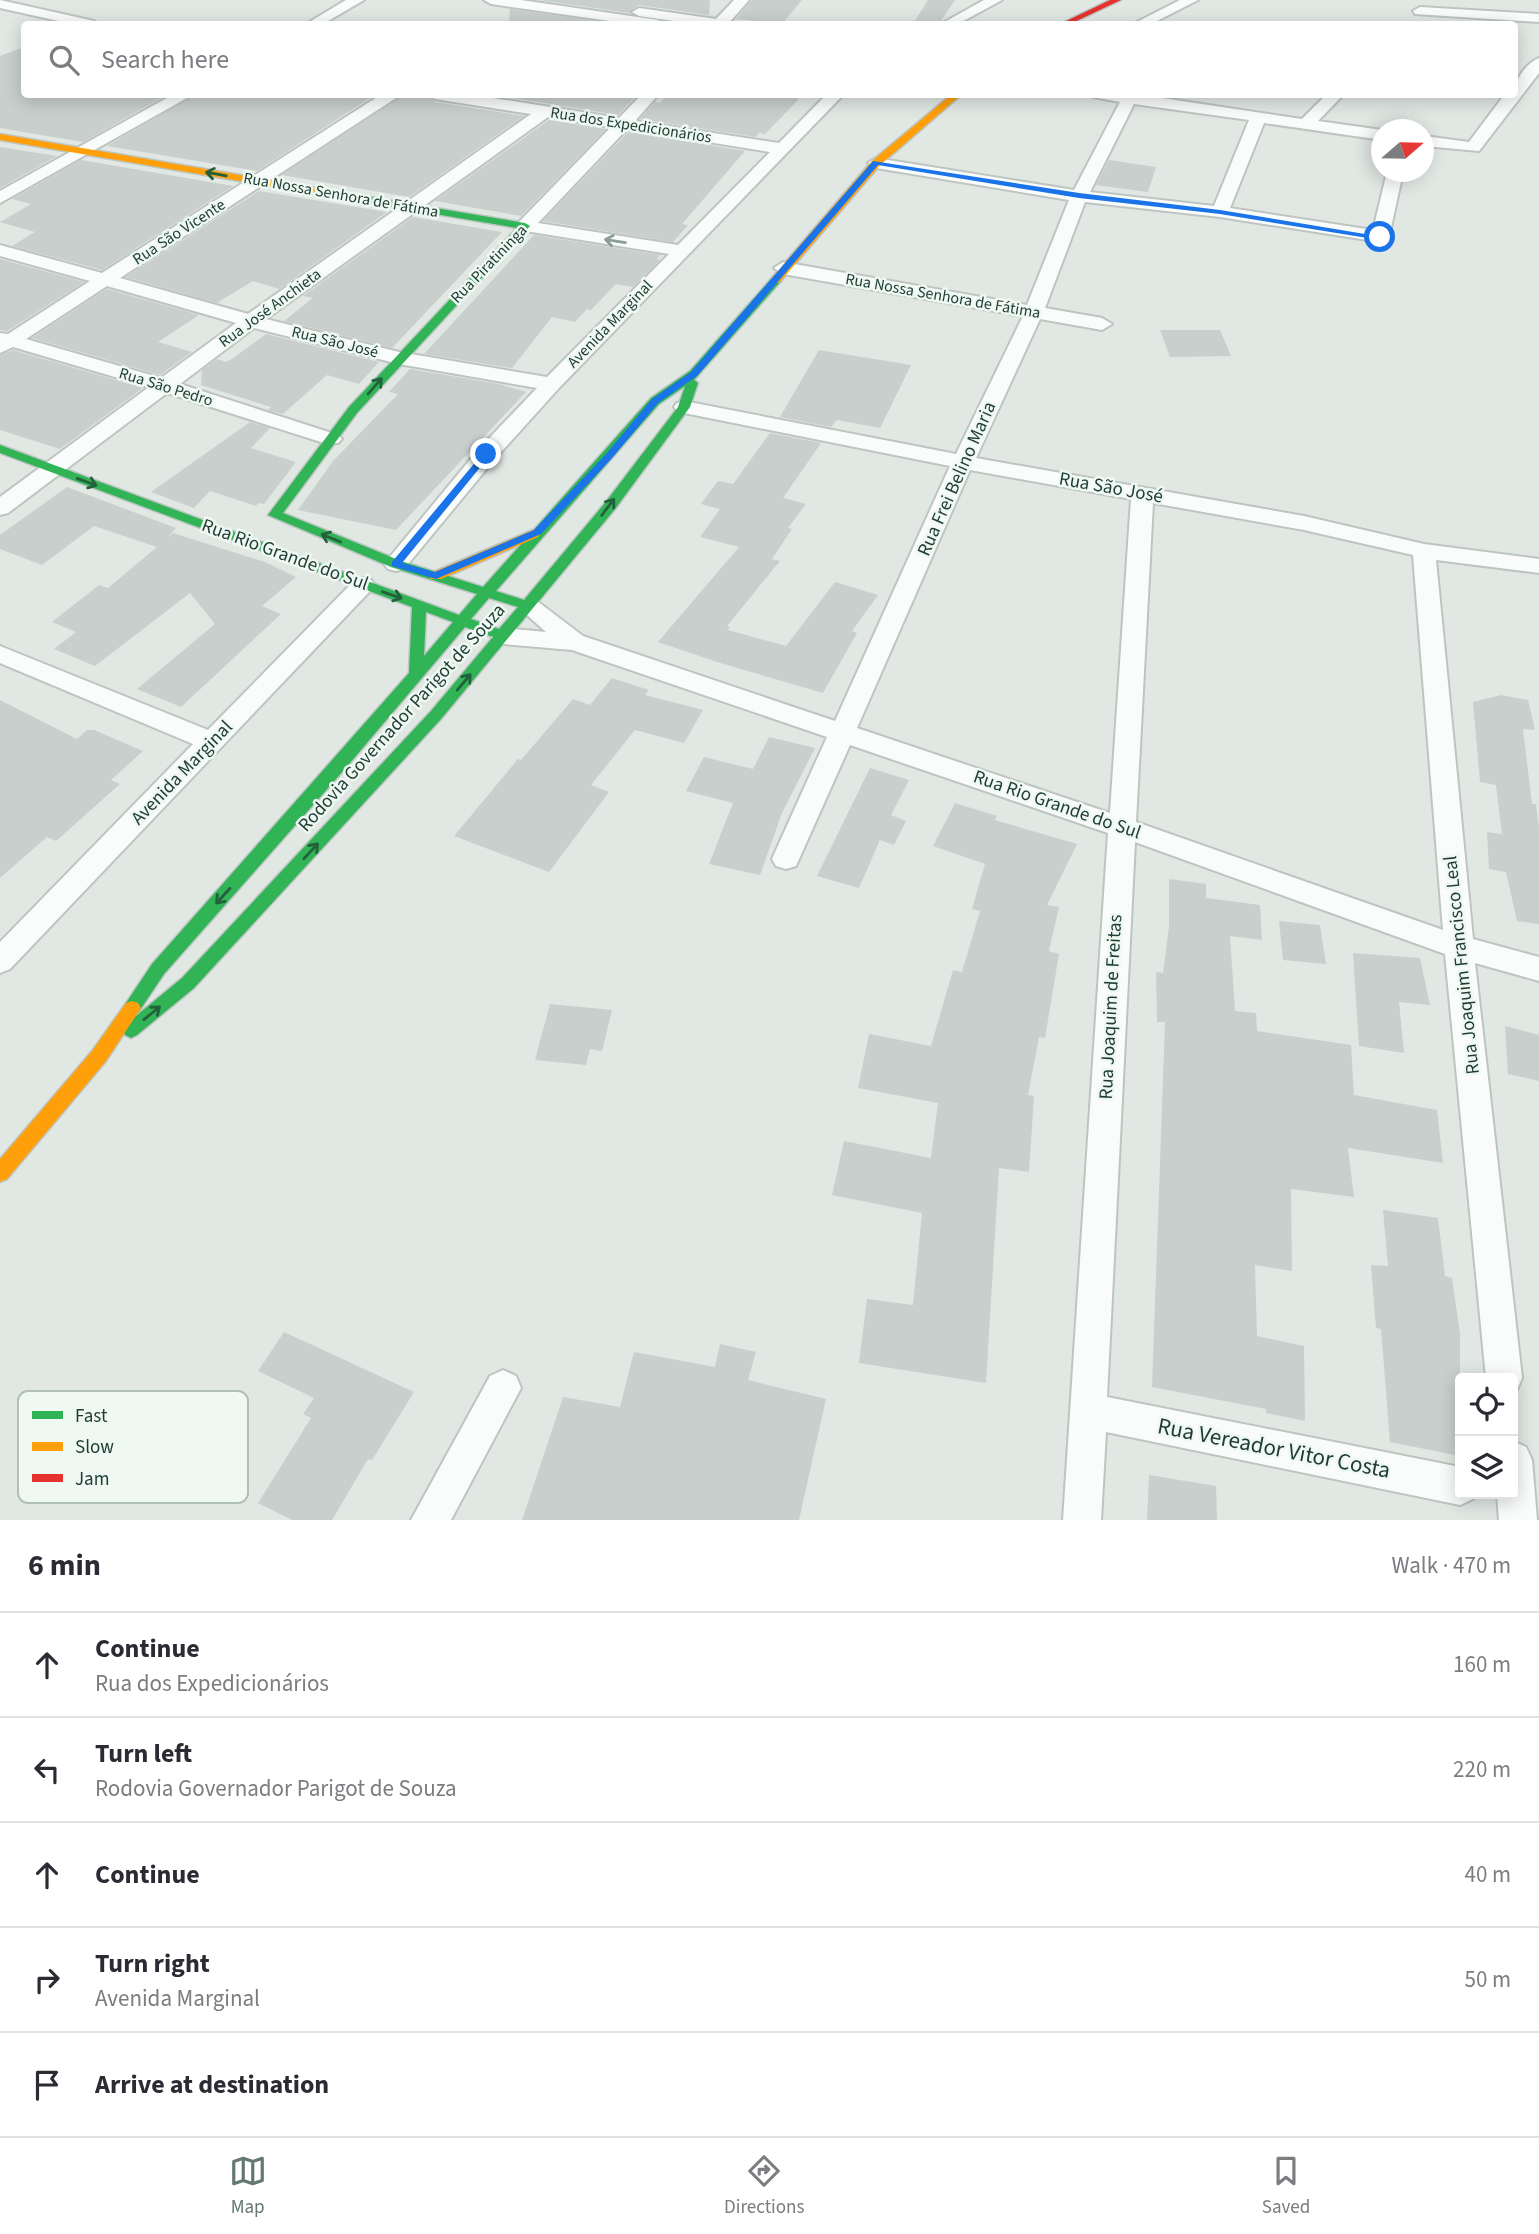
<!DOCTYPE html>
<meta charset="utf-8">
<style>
:root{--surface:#fff;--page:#f7f7f7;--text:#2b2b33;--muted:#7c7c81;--line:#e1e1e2;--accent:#627870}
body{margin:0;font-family:"Source Sans 3",sans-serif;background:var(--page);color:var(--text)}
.controls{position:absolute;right:21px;bottom:21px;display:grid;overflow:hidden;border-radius:7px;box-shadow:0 4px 18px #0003}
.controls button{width:63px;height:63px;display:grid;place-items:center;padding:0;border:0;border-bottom:2px solid var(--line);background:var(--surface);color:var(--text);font:35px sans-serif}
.compass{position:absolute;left:1371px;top:119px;width:63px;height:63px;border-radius:50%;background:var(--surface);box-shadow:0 4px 18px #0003;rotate:70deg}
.stop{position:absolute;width:21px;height:21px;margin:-16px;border:5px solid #1a73e8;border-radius:50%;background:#fff}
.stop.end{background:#1a73e8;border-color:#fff;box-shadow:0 2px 7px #0008}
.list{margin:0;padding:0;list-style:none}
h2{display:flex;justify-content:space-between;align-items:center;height:91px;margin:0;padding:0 28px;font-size:30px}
h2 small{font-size:23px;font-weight:400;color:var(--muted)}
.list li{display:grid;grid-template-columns:46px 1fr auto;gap:21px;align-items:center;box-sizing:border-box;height:105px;padding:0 28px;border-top:2px solid var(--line)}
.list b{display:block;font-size:26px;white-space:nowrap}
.list p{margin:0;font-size:23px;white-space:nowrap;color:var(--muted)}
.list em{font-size:23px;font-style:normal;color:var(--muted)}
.icon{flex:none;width:38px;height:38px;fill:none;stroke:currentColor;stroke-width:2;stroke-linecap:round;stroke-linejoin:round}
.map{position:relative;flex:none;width:1539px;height:1520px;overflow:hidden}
.search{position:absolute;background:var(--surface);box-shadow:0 4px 18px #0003;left:21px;right:21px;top:21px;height:77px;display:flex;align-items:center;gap:18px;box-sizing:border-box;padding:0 24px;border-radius:7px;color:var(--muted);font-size:26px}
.sheet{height:616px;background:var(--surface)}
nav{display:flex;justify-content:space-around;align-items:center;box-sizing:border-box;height:98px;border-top:2px solid var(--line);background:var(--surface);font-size:19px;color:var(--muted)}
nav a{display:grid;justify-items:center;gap:4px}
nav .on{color:var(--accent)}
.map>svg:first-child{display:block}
.building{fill:#c8cfcc}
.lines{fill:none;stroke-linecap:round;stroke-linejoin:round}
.street-casing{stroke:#bec5c1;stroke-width:4}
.fast-casing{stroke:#bdc6c2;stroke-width:3}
.slow-casing{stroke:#bdc6c2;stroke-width:3}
.jam-casing{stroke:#bdc6c2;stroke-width:3}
.street{fill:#fafcfb;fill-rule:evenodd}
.fast{fill:#30b455;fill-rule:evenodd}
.slow{fill:#ff9f0a;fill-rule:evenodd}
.jam{fill:#e5322d;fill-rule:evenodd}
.oneway{stroke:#23603c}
.oneway2{stroke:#8c9c96}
.route{fill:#1a73e8}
.labels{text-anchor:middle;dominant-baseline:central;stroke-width:5;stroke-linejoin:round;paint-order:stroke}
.far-street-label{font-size:16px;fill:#1e3c32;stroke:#eff8f2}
.street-label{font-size:19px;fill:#1e3c32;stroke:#eff8f2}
.near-street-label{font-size:23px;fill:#1e3c32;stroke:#eff8f2}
.key{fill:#eff8f2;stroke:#b0c0b8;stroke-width:2}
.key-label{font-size:19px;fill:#1e3c32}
</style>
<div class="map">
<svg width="1539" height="1520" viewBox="0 0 1539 1520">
<rect width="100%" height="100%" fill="#e1e8e4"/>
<path class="building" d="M 539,0 L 710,0 L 709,15 L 639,5 L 631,10 L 630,13 Z
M 752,0 L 802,0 L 782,24 L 736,19 Z
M 928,0 L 955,0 L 939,24 L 913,24 Z
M 510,9 L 616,24 L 509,24 Z
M 24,47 L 24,94 L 168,94 L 83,142 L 0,128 L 0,56 Z
M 197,94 L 376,94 L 257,171 L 107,146 Z
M 405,94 L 424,94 L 435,102 L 524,116 L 409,197 L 282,175 Z
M 488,94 L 615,94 L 634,98 L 618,115 Z
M 668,94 L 777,94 L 799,99 L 765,134 L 759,133 L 756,137 L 640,119 L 655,102 L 660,103 Z
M 549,120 L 606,129 L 521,216 L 435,201 Z
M 628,132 L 745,151 L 682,224 L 688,225 L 673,242 L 543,221 Z
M 0,147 L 57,156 L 0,188 Z
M 81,160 L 233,186 L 102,270 L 12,246 L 35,232 L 0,222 L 31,204 L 12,199 Z
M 1109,160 L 1156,167 L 1148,192 L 1096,185 Z
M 259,191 L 387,212 L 279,289 L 253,281 L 217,303 L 126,277 Z
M 413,217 L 502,232 L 392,348 L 284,321 L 313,298 L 303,296 Z
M 534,235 L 660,255 L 657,259 L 660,260 L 633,287 L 616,284 L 591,310 L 587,309 L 575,322 L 552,317 L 512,368 L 424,354 Z
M 0,259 L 84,282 L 7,331 L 0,330 Z
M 107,289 L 199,315 L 158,342 L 192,352 L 160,375 L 32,338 Z
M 1160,330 L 1220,330 L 1231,356 L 1170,357 Z
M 266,334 L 379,362 L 359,384 L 327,375 L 283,414 L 268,410 L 271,407 L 201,385 L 202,370 L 217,359 L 226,362 L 232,359 Z
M 13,350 L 143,388 L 60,449 L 0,430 L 0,355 Z
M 819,350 L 911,365 L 880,428 L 837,420 L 831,427 L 780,417 Z
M 410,369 L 499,384 L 526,392 L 396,530 L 298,510 L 333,461 L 398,394 L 389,392 Z
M 250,422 L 270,428 L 251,448 L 296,462 L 264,504 L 258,503 L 256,506 L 210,491 L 194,508 L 151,492 Z
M 770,433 L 821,443 L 783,498 L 806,504 L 788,528 L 792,529 L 772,559 L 780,561 L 727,626 L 730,627 L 728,630 L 786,646 L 835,582 L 878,595 L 852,631 L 857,633 L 823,693 L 717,662 L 658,642 L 739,547 L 700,537 L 720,509 L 701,504 L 718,481 L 733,484 Z
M 67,487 L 176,528 L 166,539 L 173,533 L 265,562 L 296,577 L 262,606 L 281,614 L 181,707 L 137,689 L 215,624 L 190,593 L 95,666 L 54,649 L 76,632 L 52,622 L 99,585 L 108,588 L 157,547 L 94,526 L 42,565 L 0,549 L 0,535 Z
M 612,678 L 649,690 L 645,695 L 703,710 L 684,743 L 635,730 L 591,785 L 609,792 L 549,872 L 454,836 L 518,759 L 521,760 L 573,699 L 590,705 Z
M 1501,695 L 1528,700 L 1535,730 L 1523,729 L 1532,804 L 1536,804 L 1539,828 L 1539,924 L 1517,921 L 1506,872 L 1489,869 L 1487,832 L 1502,834 L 1496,785 L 1480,782 L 1473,702 Z
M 0,700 L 77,739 L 87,730 L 94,730 L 143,751 L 111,780 L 120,784 L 56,841 L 47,837 L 0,878 Z
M 769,737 L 815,748 L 782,813 L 760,875 L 709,864 L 733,803 L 686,791 L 704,757 L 753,769 Z
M 870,768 L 909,780 L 891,815 L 906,821 L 894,845 L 880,840 L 859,888 L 817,876 Z
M 955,803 L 997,816 L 995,820 L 1077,844 L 1047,905 L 1059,907 L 1049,951 L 1059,954 L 1045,1038 L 1039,1037 L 1028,1095 L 1034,1096 L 1029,1172 L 999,1168 L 986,1383 L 859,1363 L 867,1299 L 913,1305 L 922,1213 L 832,1195 L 844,1141 L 931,1158 L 938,1103 L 858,1088 L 869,1034 L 931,1046 L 953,970 L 962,972 L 980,911 L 972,909 L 985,864 L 933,846 Z
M 1169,879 L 1206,884 L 1206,898 L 1260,905 L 1262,940 L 1230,936 L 1235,1011 L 1256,1013 L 1257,1031 L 1351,1045 L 1354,1095 L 1437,1110 L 1443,1163 L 1348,1148 L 1354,1197 L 1291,1189 L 1292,1271 L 1255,1265 L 1257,1336 L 1304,1346 L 1305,1421 L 1266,1413 L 1266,1409 L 1152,1387 L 1165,1022 L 1157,1022 L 1156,972 L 1163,973 L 1169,927 Z
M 1279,921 L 1320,925 L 1326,964 L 1283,960 Z
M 1353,953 L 1420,958 L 1430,1005 L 1399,1002 L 1404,1053 L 1359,1046 Z
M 550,1004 L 612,1010 L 602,1051 L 590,1049 L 586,1065 L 535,1060 Z
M 1505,1026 L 1539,1035 L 1539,1081 L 1508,1074 Z
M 1383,1210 L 1438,1218 L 1445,1276 L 1452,1278 L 1460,1334 L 1460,1456 L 1390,1442 L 1381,1329 L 1376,1328 L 1371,1265 L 1388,1266 Z
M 284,1332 L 414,1392 L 372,1460 L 368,1459 L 332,1520 L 292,1520 L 258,1503 L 311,1418 L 303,1414 L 314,1398 L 258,1371 Z
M 720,1344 L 756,1352 L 748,1380 L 826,1399 L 799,1520 L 522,1520 L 563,1397 L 620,1407 L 634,1352 L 715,1367 Z
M 1149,1475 L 1216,1486 L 1217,1520 L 1147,1520 Z"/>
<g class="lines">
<g class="street-casing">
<path id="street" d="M 0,0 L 94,21 L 96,24 L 72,24 L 0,8 Z
M 346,0 L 364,0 L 323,24 L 306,24 Z
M 484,0 L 521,0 L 658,20 L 665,24 L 631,24 L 491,4 Z
M 734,0 L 749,0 L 728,24 L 695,24 L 639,16 L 632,12 L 639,8 L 716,19 Z
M 984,0 L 1002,0 L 958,24 L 941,24 Z
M 1180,0 L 1198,0 L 1151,24 L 1133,24 Z
M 1420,7 L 1539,14 L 1539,22 L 1415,14 L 1413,11 Z
M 1539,58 L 1539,73 L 1479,151 L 1424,146 L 1424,136 L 1469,142 L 1505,94 L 1514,94 C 1514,81 1526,63 1539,58 Z
M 174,94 L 194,94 L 0,203 L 0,191 Z
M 382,94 L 402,94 L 120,278 L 248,314 L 531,114 L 435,99 L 427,94 L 468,94 L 619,118 L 642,94 L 659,94 L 635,121 L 779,143 L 827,94 L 844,94 L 559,388 L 494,460 L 404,569 L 396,571 L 388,569 L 384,564 L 478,450 L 537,388 L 399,364 L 254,328 L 180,384 L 338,435 L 342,439 L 338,443 L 324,443 L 167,393 L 8,513 L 0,515 L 0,497 L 149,387 L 13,347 L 0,353 L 0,333 L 8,334 L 90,281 L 0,256 L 0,245 L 102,273 ZM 548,117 L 611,127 L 519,222 L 516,226 L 519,230 L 669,254 L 547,377 L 399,352 L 266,319 ZM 627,129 L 770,152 L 678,245 L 538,223 ZM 107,286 L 236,323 L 161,378 L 26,339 Z
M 1091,94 L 1135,94 L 1302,119 L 1327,94 L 1344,94 L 1318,121 L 1382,130 L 1382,140 L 1264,123 L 1230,208 L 1373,230 L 1387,172 L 1403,172 L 1389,237 L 1380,242 L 1220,217 L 1085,202 L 1045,308 L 1102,318 L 1112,324 L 1102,330 L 1040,319 L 976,458 L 1304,516 L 1424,544 L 1539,559 L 1539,573 L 1436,560 L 1473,939 L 1539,957 L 1539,981 L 1475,963 L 1522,1378 L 1517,1390 L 1513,1392 L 1513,1378 L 1486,1378 L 1445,954 L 1135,842 L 1107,1397 L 1460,1467 L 1460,1494 L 1476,1494 L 1473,1499 L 1460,1505 L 1106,1432 L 1101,1520 L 1063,1520 L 1108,833 L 850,745 L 796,866 L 786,869 L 776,866 L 772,859 L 827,737 L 572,650 L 503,644 L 494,642 L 491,636 L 494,630 L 503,628 L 546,632 L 517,606 L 521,601 L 529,598 L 537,601 L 583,636 L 835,721 L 950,466 L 684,413 L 677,411 L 674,407 L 677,403 L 684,401 L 956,454 L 1023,316 L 783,274 L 774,268 L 783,262 L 1027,305 L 1069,200 L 876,168 L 868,163 L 876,158 L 1074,190 L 1120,102 L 1093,97 ZM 1134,104 L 1249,120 L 1214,206 L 1090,192 ZM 970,470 L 1131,499 L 1110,813 L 857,728 ZM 1153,503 L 1304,530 L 1413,555 L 1443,930 L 1136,822 Z
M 363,578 L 371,580 L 375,585 L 371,590 L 10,969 L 0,973 L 0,942 L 193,744 L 0,663 L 0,646 L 208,730 L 355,580 Z
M 503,1370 L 516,1376 L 521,1388 L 451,1520 L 411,1520 L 490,1376 Z
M 1513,1441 L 1526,1447 L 1532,1460 L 1537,1520 L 1499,1520 L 1497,1494 L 1513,1494 Z"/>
</g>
<g class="fast-casing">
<path id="fast" d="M 334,191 L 525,223 L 530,226 L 357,413 L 283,513 L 401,561 L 483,587 L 651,398 L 690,371 L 771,279 L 781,281 L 694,380 L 698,383 L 690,407 L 615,509 L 441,719 L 194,988 L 137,1035 L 131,1038 L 125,1035 L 122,1030 L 125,1025 L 182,978 L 431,711 L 493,637 L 465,627 L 344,770 L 164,974 L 138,1013 L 132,1015 L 126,1013 L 123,1008 L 126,1003 L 152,964 L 409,673 L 412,607 L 0,453 L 0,445 L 459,615 L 477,594 L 391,567 L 268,515 L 349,407 L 517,228 L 330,196 L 330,192 ZM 685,386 L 678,407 L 605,503 L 524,600 L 496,591 L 659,404 ZM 489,598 L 518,607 L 499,629 L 471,619 ZM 426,612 L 453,622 L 424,656 Z"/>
</g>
<g class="slow-casing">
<path id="slow" d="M 952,94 L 962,94 L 880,165 L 779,283 L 771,283 L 771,279 L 872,161 Z
M 0,134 L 334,191 L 339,194 L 334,197 L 0,140 Z
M 533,530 L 540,534 L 538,537 L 441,579 L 431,579 L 429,576 L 431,573 Z
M 132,1001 L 138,1003 L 141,1008 L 106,1061 L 7,1179 L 0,1182 L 0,1159 L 92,1051 L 126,1003 Z"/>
</g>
<g class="jam-casing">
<path id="jam" d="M 1110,0 L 1121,0 L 1070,24 L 1060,24 Z"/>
</g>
<use href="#street" class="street"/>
<use href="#fast" class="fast"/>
<use href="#slow" class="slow"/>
<use href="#jam" class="jam"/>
</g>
<defs><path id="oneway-shaft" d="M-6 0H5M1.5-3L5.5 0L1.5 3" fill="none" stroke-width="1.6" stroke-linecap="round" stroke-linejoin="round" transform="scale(1.75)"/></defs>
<g class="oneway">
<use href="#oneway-shaft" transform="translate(216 174) rotate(-170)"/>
<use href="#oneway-shaft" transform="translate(375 386) rotate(-49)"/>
<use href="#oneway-shaft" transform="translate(87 482) rotate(20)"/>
<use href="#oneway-shaft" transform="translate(608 507) rotate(-53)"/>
<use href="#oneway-shaft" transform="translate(331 538) rotate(-158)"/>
<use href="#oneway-shaft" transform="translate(392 595) rotate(19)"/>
<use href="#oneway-shaft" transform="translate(464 682) rotate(-50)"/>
<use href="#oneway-shaft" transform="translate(311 851) rotate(-47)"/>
<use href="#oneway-shaft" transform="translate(223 896) rotate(132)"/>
<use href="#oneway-shaft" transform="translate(152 1013) rotate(-39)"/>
</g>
<use class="oneway2" href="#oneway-shaft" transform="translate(615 241) rotate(-171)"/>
<path class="route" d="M 873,161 L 1079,193 L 1220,210 L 1383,237 L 1380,240 L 1220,214 L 1079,198 L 878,165 L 697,376 L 658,403 L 612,458 L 541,534 L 436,579 L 392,566 L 392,562 L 483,453 L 491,454 L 402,563 L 435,572 L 534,530 L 606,454 L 652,399 L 691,372 Z"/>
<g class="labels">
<g class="far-street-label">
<text transform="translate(631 125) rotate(9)">Rua dos Expedicionários</text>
<text transform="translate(341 195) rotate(10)">Rua Nossa Senhora de Fátima</text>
<text transform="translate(179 232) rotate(-33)">Rua São Vicente</text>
<text transform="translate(489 264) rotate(-46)">Rua Piratininga</text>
<text transform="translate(943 296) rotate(10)">Rua Nossa Senhora de Fátima</text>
<text transform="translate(270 308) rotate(-36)">Rua José Anchieta</text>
<text transform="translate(610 324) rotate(-46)">Avenida Marginal</text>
<text transform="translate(335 342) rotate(14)">Rua São José</text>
<text transform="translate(166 387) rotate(17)">Rua São Pedro</text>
</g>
<g class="street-label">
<text transform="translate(957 479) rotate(-66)">Rua Frei Belino Maria</text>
<text transform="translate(1111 488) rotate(10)">Rua São José</text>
<text transform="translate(285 555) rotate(20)">Rua Rio Grande do Sul</text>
<text transform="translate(402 718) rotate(-48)">Rodovia Governador Parigot de Souza</text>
<text transform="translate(182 773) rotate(-46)">Avenida Marginal</text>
<text transform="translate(1057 805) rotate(19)">Rua Rio Grande do Sul</text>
<text transform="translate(1462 965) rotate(-96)">Rua Joaquim Francisco Leal</text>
<text transform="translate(1111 1007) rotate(-87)">Rua Joaquim de Freitas</text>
</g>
<g class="near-street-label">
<text transform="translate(1274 1448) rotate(11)">Rua Vereador Vitor Costa</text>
</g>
</g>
<rect x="18" y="1391" width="230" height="112" rx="10" class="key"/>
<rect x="32" y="1411" width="31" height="8" fill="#30b455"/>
<rect x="32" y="1442" width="31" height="9" fill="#ff9f0a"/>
<rect x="32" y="1474" width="31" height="8" fill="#e5322d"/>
<g class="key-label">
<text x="75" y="1422">Fast</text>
<text x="75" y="1453">Slow</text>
<text x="75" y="1485">Jam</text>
</g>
</svg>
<div class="controls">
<button><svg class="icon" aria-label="locate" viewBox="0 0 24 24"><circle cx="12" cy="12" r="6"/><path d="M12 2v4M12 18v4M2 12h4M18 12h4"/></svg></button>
<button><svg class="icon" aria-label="layers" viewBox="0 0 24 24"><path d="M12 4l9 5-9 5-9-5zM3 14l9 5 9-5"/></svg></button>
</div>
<svg class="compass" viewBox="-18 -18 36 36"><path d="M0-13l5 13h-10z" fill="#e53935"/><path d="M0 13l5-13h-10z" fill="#7c7c81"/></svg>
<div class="stop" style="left:1380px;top:237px"></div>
<div class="stop end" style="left:486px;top:454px"></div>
<div class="search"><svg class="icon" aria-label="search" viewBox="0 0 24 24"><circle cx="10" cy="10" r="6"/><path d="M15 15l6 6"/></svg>Search here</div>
</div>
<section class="sheet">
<h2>6 min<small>Walk · 470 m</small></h2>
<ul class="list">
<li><svg class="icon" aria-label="ahead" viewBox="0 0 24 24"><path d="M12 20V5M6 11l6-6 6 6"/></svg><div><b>Continue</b><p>Rua dos Expedicionários</p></div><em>160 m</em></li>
<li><svg class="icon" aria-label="left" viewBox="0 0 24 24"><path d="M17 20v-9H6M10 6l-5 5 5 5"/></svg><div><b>Turn left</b><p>Rodovia Governador Parigot de Souza</p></div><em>220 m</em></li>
<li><svg class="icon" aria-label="ahead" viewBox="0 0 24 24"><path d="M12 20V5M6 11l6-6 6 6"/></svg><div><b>Continue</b></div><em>40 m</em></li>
<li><svg class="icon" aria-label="right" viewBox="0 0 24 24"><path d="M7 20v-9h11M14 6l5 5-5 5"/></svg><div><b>Turn right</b><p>Avenida Marginal</p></div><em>50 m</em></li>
<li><svg class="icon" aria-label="arrive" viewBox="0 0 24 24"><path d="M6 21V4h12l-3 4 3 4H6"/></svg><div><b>Arrive at destination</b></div></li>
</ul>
</section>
<nav>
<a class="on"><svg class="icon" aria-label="map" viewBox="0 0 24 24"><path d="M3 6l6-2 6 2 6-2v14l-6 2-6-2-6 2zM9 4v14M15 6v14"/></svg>Map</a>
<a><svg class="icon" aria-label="directions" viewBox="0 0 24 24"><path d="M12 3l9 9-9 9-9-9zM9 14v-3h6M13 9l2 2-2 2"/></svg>Directions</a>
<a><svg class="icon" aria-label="saved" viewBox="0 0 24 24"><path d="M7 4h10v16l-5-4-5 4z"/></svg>Saved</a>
</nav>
